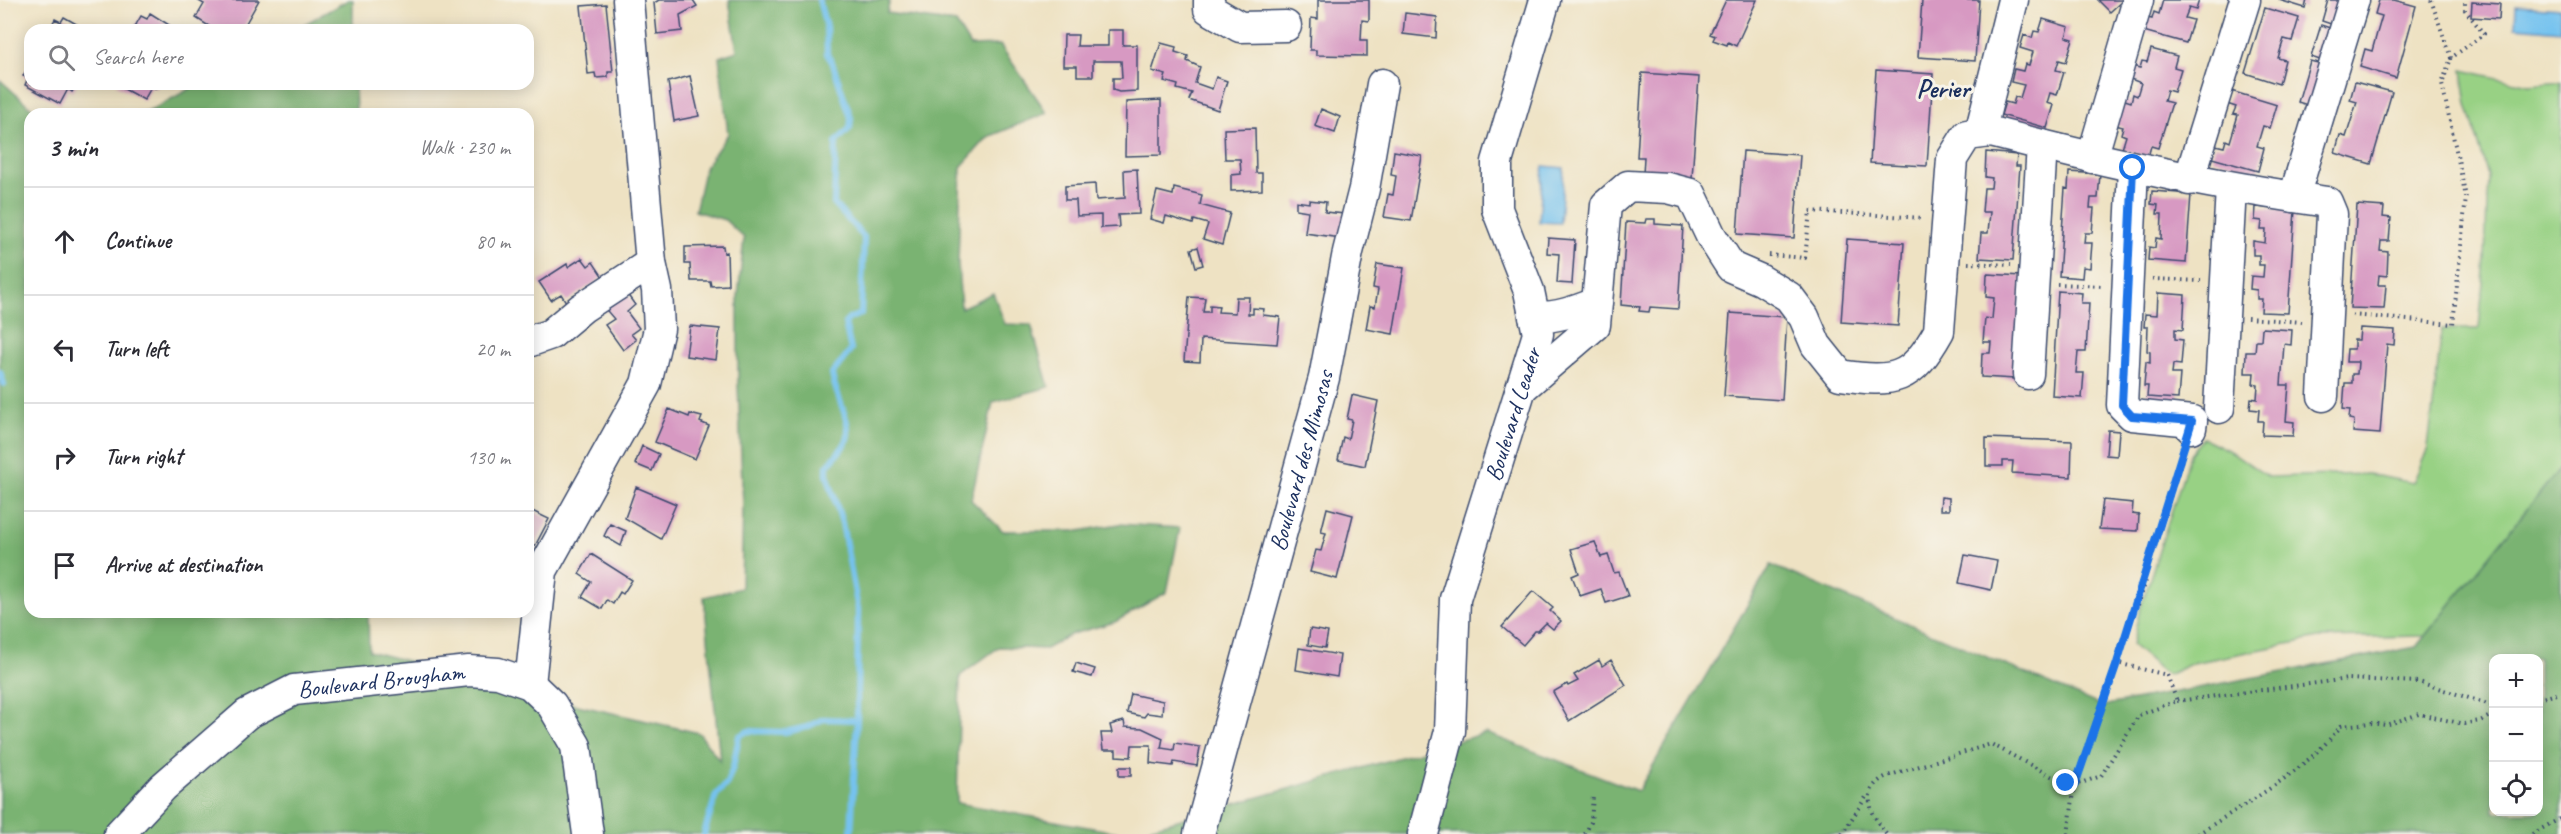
<!DOCTYPE html>
<meta charset="utf-8">
<style>
:root{--surface:#fff;--page:#f2f2f3;--text:#2b2b33;--muted:#7c7c81;--line:#e1e1e2}
body{margin:0;font-family:Caveat,sans-serif;background:var(--page);color:var(--text)}
.controls{position:absolute;right:18px;bottom:18px;display:grid;overflow:hidden;border-radius:12px;box-shadow:0 3px 15px #0003}
.controls button{width:54px;height:54px;display:grid;place-items:center;padding:0;border:0;border-bottom:2px solid var(--line);background:var(--surface);color:var(--text);font:30px sans-serif}
.stop{position:absolute;width:18px;height:18px;margin:-14px;border:4px solid #1a73e8;border-radius:50%;background:#fff}
.stop.end{background:#1a73e8;border-color:#fff;box-shadow:0 2px 6px #0008}
.list{margin:0;padding:0;list-style:none}
h2{display:flex;justify-content:space-between;align-items:center;height:78px;margin:0;padding:0 24px;font-size:26px}
h2 small{font-size:20px;font-weight:400;color:var(--muted)}
.list li{display:grid;grid-template-columns:39px 1fr auto;gap:18px;align-items:center;box-sizing:border-box;height:108px;padding:0 24px;border-top:2px solid var(--line)}
.list b{display:block;font-size:22px;white-space:nowrap}
.list em{font-size:20px;font-style:normal;color:var(--muted)}
.icon{flex:none;width:33px;height:33px;fill:none;stroke:currentColor;stroke-width:2;stroke-linecap:round;stroke-linejoin:round}
.map{position:relative;flex:none;width:2561px;height:834px;overflow:hidden}
.search{position:absolute;background:var(--surface);box-shadow:0 3px 15px #0003;left:24px;top:24px;width:510px;height:66px;display:flex;align-items:center;gap:15px;box-sizing:border-box;padding:0 21px;border-radius:18px;color:var(--muted);font-size:22px}
.panel{position:absolute;background:var(--surface);box-shadow:0 3px 15px #0003;left:24px;top:108px;width:510px;height:510px;border-radius:18px}
.map>svg:first-child{display:block}
.green{fill:#98d184;stroke:#5a8071;stroke-width:1.5}
.forest{fill:#7ab372;stroke:#4a7168;stroke-width:1.5;fill-rule:evenodd}
.water{fill:#74c2ef;stroke:#4878a6;stroke-width:1.5}
.lines{fill:none;stroke-linecap:round;stroke-linejoin:round}
.stream{stroke:#74c2ef;stroke-width:6}
.building{fill:#d799c2}
.minor-casing{stroke:#3b4a6d;stroke-width:33}
.path{stroke:#3b4a6d;stroke-width:4;stroke-dasharray:1.5 4.5;stroke-linecap:butt}
.minor{stroke:#fff;stroke-width:30}
.route{stroke:#1a73e8;stroke-width:8}
.labels{text-anchor:middle;dominant-baseline:central;stroke-width:6;stroke-linejoin:round;paint-order:stroke}
.street-label{font-size:24px;fill:#1b2f5e;stroke:#f7f3e8}
.neighbourhood-label{font-size:26px;font-weight:bold;fill:#1b2f5e;stroke:#f7f3e8}
</style>
<div class="map">
<svg width="2561" height="834" viewBox="0 0 2561 834">
<rect width="100%" height="100%" fill="#f7f3e8"/>
<filter id="ink" filterUnits="userSpaceOnUse"><feTurbulence type="fractalNoise" baseFrequency=".0167" numOctaves="2"/><feDisplacementMap in="SourceGraphic" scale="12" xChannelSelector="R" yChannelSelector="G"/><feConvolveMatrix kernelMatrix="1 2 1 2 8 2 1 2 1" color-interpolation-filters="sRGB"/></filter>
<filter id="wash" filterUnits="userSpaceOnUse"><feTurbulence type="fractalNoise" baseFrequency=".008" numOctaves="4" result="noise"/><feDisplacementMap in="SourceGraphic" scale="24" xChannelSelector="R" yChannelSelector="G"/><feGaussianBlur stdDeviation="1.35" result="paint"/><feColorMatrix in="noise" values="0 0 0 0 0 0 0 0 0 0 0 0 0 0 0 0 0 1.4 0 .05"/><feComposite in="paint" operator="in"/></filter>
<g filter="url(#wash)">
<rect width="100%" height="100%" fill="#eee2c3"/>
<path class="green" d="M 2462,70 L 2529,85 L 2561,82 L 2561,467 L 2425,636 L 2318,638 L 2193,663 L 2167,675 L 2132,645 L 2139,613 L 2190,454 L 2203,438 L 2232,452 L 2268,477 L 2368,474 L 2413,483 L 2428,448 L 2442,329 L 2479,329 L 2485,258 L 2488,176 L 2467,104 Z"/>
<path class="forest" d="M 348,0 L 353,0 L 353,30 L 294,30 Z
M 729,0 L 890,0 L 887,13 L 956,23 L 970,46 L 1000,45 L 1047,113 L 988,137 L 961,167 L 958,263 L 961,308 L 993,293 L 1005,324 L 1031,325 L 1049,387 L 993,402 L 971,500 L 1003,531 L 1079,531 L 1119,524 L 1180,528 L 1167,592 L 1115,622 L 1072,634 L 1046,649 L 999,647 L 960,676 L 957,803 L 1126,834 L 0,834 L 0,80 L 38,114 L 30,114 L 30,612 L 368,612 L 369,651 L 560,701 L 699,733 L 720,761 L 704,597 L 741,588 L 743,506 L 738,386 L 738,296 L 744,238 L 725,220 L 695,211 L 705,167 L 728,134 L 719,57 L 737,51 Z
M 198,84 L 355,84 L 356,114 L 105,114 L 148,112 Z
M 2561,467 L 2561,834 L 1128,834 L 1486,733 L 1638,791 L 1771,565 L 2102,706 L 2416,647 ZM 2494,658 L 2538,658 L 2538,812 L 2494,812 Z"/>
<path class="water" d="M 2516,6 L 2561,9 L 2561,31 L 2515,27 Z
M 1543,166 L 1564,168 L 1560,223 L 1539,222 Z"/>
<g class="lines">
<path class="stream" d="M 819,0 L 826,27 L 827,54 L 832,62 L 851,118 L 850,128 L 836,142 L 834,204 L 864,237 L 861,314 L 850,318 L 845,323 L 851,350 L 832,374 C 834,392 853,424 847,439 C 845,448 833,458 827,466 L 827,474 L 842,523 L 858,609 L 857,720 L 851,834
M 0,372 L 4,384
M 704,834 L 716,795 L 727,783 L 733,767 L 739,736 L 748,731 L 785,732 L 807,727 L 823,719 L 857,720"/>
</g>
<g id="blocks">
<path class="building" d="M 197,0 L 259,0 L 242,30 L 215,30 L 196,18 L 204,4 Z
M 659,0 L 693,0 L 697,6 L 680,15 L 682,31 L 657,34 L 654,3 Z
M 1318,0 L 1369,0 L 1369,21 L 1362,20 L 1361,40 L 1367,40 L 1367,56 L 1316,55 L 1316,50 L 1310,50 L 1311,18 L 1318,19 Z
M 1726,0 L 1757,0 L 1736,46 L 1728,42 L 1727,45 L 1713,40 L 1715,36 L 1710,34 Z
M 1922,0 L 1979,0 L 1975,61 L 1918,57 Z
M 2098,0 L 2123,0 L 2110,12 Z
M 2163,0 L 2199,0 L 2196,10 L 2189,8 L 2185,18 L 2193,20 L 2186,43 L 2140,30 L 2144,17 L 2152,19 L 2154,12 L 2159,14 Z
M 2279,0 L 2307,0 L 2305,8 Z
M 2328,0 L 2344,0 L 2337,26 L 2322,21 Z
M 2379,0 L 2394,0 L 2416,6 L 2396,78 L 2360,67 L 2365,49 L 2372,51 L 2377,33 L 2382,16 L 2375,14 Z
M 2472,2 L 2500,4 L 2499,19 L 2471,17 Z
M 606,4 L 613,72 L 608,72 L 608,77 L 596,78 L 595,73 L 588,74 L 581,6 Z
M 2265,8 L 2299,18 L 2292,41 L 2284,39 L 2281,48 L 2278,58 L 2285,60 L 2279,84 L 2245,73 Z
M 150,13 L 177,30 L 133,30 L 141,16 L 147,19 Z
M 1405,13 L 1437,17 L 1436,38 L 1403,34 Z
M 64,17 L 87,30 L 49,30 L 55,19 L 61,22 Z
M 2043,19 L 2069,27 L 2066,37 L 2073,39 L 2066,62 L 2059,60 L 2056,70 L 2064,72 L 2057,95 L 2050,93 L 2047,103 L 2054,105 L 2047,128 L 2001,115 L 2005,102 L 2013,104 L 2015,97 L 2020,98 L 2024,85 L 2011,82 L 2014,69 L 2023,71 L 2025,64 L 2029,65 L 2033,52 L 2020,48 L 2024,35 L 2032,38 L 2034,31 L 2039,32 Z
M 2321,25 L 2336,30 L 2326,62 L 2311,57 Z
M 1108,30 L 1123,30 L 1123,45 L 1137,45 L 1137,91 L 1119,92 L 1113,90 L 1113,78 L 1122,78 L 1121,61 L 1093,61 L 1093,76 L 1077,76 L 1077,66 L 1063,66 L 1064,35 L 1078,35 L 1077,46 L 1108,46 Z
M 1161,43 L 1176,47 L 1175,52 L 1188,56 L 1187,61 L 1200,67 L 1195,83 L 1212,89 L 1216,77 L 1227,81 L 1218,110 L 1189,100 L 1192,93 L 1177,89 L 1178,85 L 1164,81 L 1166,75 L 1152,71 Z
M 2151,49 L 2177,56 L 2174,67 L 2181,69 L 2174,92 L 2167,90 L 2164,101 L 2172,103 L 2158,148 L 2151,146 L 2148,157 L 2122,149 L 2126,136 L 2121,134 L 2123,127 L 2115,125 L 2122,99 L 2131,102 L 2133,94 L 2137,96 L 2141,83 L 2128,78 L 2132,66 L 2140,68 L 2142,61 L 2147,62 Z
M 2310,61 L 2326,65 L 2314,107 L 2298,102 Z
M 30,64 L 30,84 L 77,84 L 72,92 L 68,89 L 60,104 L 25,85 L 28,78 L 23,76 Z
M 1876,70 L 1933,74 L 1927,166 L 1870,163 Z
M 1642,73 L 1699,77 L 1692,178 L 1643,175 L 1644,157 L 1637,157 Z
M 690,76 L 699,116 L 674,121 L 668,82 Z
M 2355,82 L 2392,92 L 2371,164 L 2335,153 L 2340,135 L 2346,137 L 2357,102 L 2350,100 Z
M 115,84 L 159,84 L 156,89 L 152,86 L 144,100 Z
M 2231,91 L 2277,105 L 2270,128 L 2263,126 L 2257,146 L 2264,148 L 2258,171 L 2212,158 L 2215,145 L 2224,147 L 2226,140 L 2230,142 L 2238,115 L 2233,114 L 2236,107 L 2227,104 Z
M 1161,100 L 1161,155 L 1125,156 L 1126,102 Z
M 1321,109 L 1340,117 L 1335,133 L 1315,126 Z
M 1255,128 L 1256,173 L 1262,173 L 1262,190 L 1231,191 L 1231,175 L 1241,174 L 1240,159 L 1225,159 L 1224,129 Z
M 1394,151 L 1422,156 L 1411,221 L 1384,217 L 1388,194 L 1393,195 L 1396,176 L 1391,175 Z
M 1743,151 L 1800,155 L 1794,238 L 1737,234 Z
M 1986,152 L 2017,155 L 2016,166 L 2020,166 L 2013,260 L 1979,258 L 1981,233 L 1988,233 L 1990,212 L 1982,212 L 1984,188 L 1991,188 L 1992,178 L 1985,177 Z
M 1137,169 L 1139,214 L 1118,215 L 1119,227 L 1101,228 L 1101,215 L 1077,216 L 1076,200 L 1065,200 L 1065,186 L 1095,184 L 1096,200 L 1125,198 L 1124,170 Z
M 2069,172 L 2100,174 L 2098,198 L 2091,198 L 2090,208 L 2094,208 L 2092,233 L 2085,233 L 2084,243 L 2092,243 L 2090,268 L 2083,267 L 2082,278 L 2059,276 L 2065,188 L 2068,189 Z
M 1174,188 L 1202,195 L 1200,205 L 1230,213 L 1222,245 L 1203,239 L 1208,224 L 1194,220 L 1193,224 L 1166,216 L 1164,223 L 1150,219 L 1157,191 L 1173,195 Z
M 2152,191 L 2191,194 L 2186,263 L 2148,260 L 2149,247 L 2155,248 L 2156,238 L 2161,239 L 2162,214 L 2157,214 L 2158,205 L 2151,204 Z
M 1309,200 L 1326,202 L 1325,212 L 1345,214 L 1341,238 L 1305,233 L 1308,211 L 1296,209 L 1296,201 L 1309,203 Z
M 2357,205 L 2384,207 L 2383,217 L 2391,218 L 2389,241 L 2381,241 L 2380,251 L 2388,252 L 2387,276 L 2379,275 L 2378,285 L 2386,285 L 2384,309 L 2350,308 Z
M 2256,207 L 2295,210 L 2288,313 L 2261,312 L 2262,299 L 2257,299 L 2257,290 L 2250,289 L 2251,276 L 2263,277 L 2264,265 L 2259,265 L 2259,255 L 2253,255 L 2253,241 L 2265,243 L 2266,230 L 2261,230 L 2262,221 L 2255,220 Z
M 1646,219 L 1655,219 L 1655,224 L 1683,226 L 1678,309 L 1650,307 L 1649,312 L 1639,311 L 1640,307 L 1621,305 L 1626,222 L 1645,223 Z
M 1548,238 L 1575,240 L 1572,284 L 1557,283 L 1559,254 L 1547,253 Z
M 1847,239 L 1904,243 L 1898,326 L 1841,322 Z
M 723,246 L 724,253 L 727,252 L 728,285 L 711,286 L 710,281 L 691,281 L 690,264 L 685,264 L 685,247 Z
M 1198,247 L 1203,265 L 1196,267 L 1191,249 Z
M 582,258 L 588,266 L 593,262 L 603,277 L 566,302 L 561,294 L 551,300 L 539,282 L 567,264 L 568,267 Z
M 1377,264 L 1404,268 L 1393,334 L 1366,329 L 1370,306 L 1375,307 L 1378,289 L 1373,288 Z
M 1987,274 L 2022,276 L 2015,379 L 1981,377 L 1982,353 L 1990,353 L 1991,342 L 1983,342 L 1985,318 L 1992,319 L 1994,298 L 1986,297 Z
M 624,290 L 635,305 L 627,312 L 639,328 L 631,334 L 636,340 L 623,350 L 605,325 L 614,319 L 602,305 Z
M 2058,291 L 2082,293 L 2081,303 L 2089,303 L 2086,352 L 2078,352 L 2076,373 L 2084,373 L 2082,398 L 2052,396 Z
M 2158,293 L 2185,295 L 2183,330 L 2175,329 L 2175,339 L 2183,340 L 2181,365 L 2173,364 L 2172,374 L 2180,374 L 2178,399 L 2147,397 L 2148,386 L 2144,386 L 2146,362 L 2150,363 L 2150,352 L 2147,351 L 2148,327 L 2144,327 L 2145,314 L 2157,315 Z
M 1189,297 L 1205,298 L 1203,312 L 1210,312 L 1210,305 L 1219,306 L 1218,312 L 1235,313 L 1236,297 L 1249,297 L 1248,314 L 1253,314 L 1253,308 L 1264,309 L 1263,315 L 1280,317 L 1277,344 L 1201,339 L 1200,362 L 1184,361 Z
M 1730,313 L 1787,317 L 1782,400 L 1724,396 Z
M 690,326 L 720,329 L 716,360 L 686,356 Z
M 2262,328 L 2292,330 L 2291,345 L 2284,344 L 2281,385 L 2289,385 L 2286,421 L 2294,422 L 2293,436 L 2262,435 L 2263,421 L 2258,421 L 2259,410 L 2250,409 L 2251,398 L 2257,399 L 2258,385 L 2253,384 L 2254,373 L 2245,373 L 2246,352 L 2255,352 L 2256,341 L 2261,341 Z
M 2360,328 L 2395,330 L 2394,345 L 2387,344 L 2380,434 L 2353,432 L 2354,420 L 2349,419 L 2350,410 L 2343,409 L 2345,383 L 2352,383 L 2352,374 L 2357,374 L 2358,362 L 2346,362 L 2347,349 L 2354,349 L 2354,340 L 2359,340 Z
M 1352,395 L 1378,401 L 1365,466 L 1338,460 L 1343,437 L 1348,439 L 1352,420 L 1347,419 Z
M 669,409 L 689,417 L 690,414 L 702,417 L 700,422 L 709,426 L 695,459 L 655,442 Z
M 2108,430 L 2119,431 L 2117,456 L 2106,455 Z
M 1986,438 L 2072,441 L 2071,477 L 2012,473 L 2013,461 L 2003,461 L 2003,466 L 1986,466 Z
M 642,446 L 659,454 L 652,471 L 635,464 Z
M 636,487 L 676,504 L 661,539 L 625,518 Z
M 1941,497 L 1949,498 L 1949,510 L 1940,510 Z
M 2103,500 L 2133,503 L 2132,514 L 2139,515 L 2138,531 L 2099,529 Z
M 1327,508 L 1353,515 L 1337,579 L 1310,572 L 1316,550 L 1321,551 L 1326,533 L 1321,532 Z
M 528,509 L 549,519 L 535,546 L 528,542 Z
M 610,524 L 626,531 L 621,546 L 604,536 Z
M 1595,542 L 1601,557 L 1608,555 L 1614,573 L 1619,572 L 1628,596 L 1606,603 L 1601,589 L 1580,596 L 1572,576 L 1579,573 L 1571,549 Z
M 591,554 L 632,580 L 623,594 L 620,592 L 613,604 L 607,600 L 602,609 L 582,597 L 591,582 L 579,574 Z
M 1965,555 L 1997,561 L 1991,590 L 1959,583 Z
M 1533,591 L 1553,608 L 1550,611 L 1561,621 L 1553,629 L 1546,623 L 1538,631 L 1535,631 L 1523,645 L 1502,627 Z
M 1310,629 L 1328,632 L 1325,648 L 1308,645 Z
M 1299,648 L 1340,655 L 1337,677 L 1296,670 Z
M 1599,660 L 1602,666 L 1611,660 L 1626,685 L 1569,721 L 1553,692 L 1567,684 L 1568,686 L 1578,681 L 1574,675 Z
M 1076,663 L 1095,669 L 1092,677 L 1073,672 Z
M 1131,694 L 1163,701 L 1162,715 L 1147,713 L 1144,717 L 1127,713 Z
M 1124,721 L 1125,727 L 1142,728 L 1163,738 L 1161,748 L 1174,750 L 1175,743 L 1200,747 L 1197,766 L 1174,762 L 1173,766 L 1150,763 L 1151,745 L 1132,745 L 1131,757 L 1116,756 L 1116,750 L 1103,750 L 1101,733 L 1112,733 L 1110,725 Z
M 1119,767 L 1131,767 L 1131,776 L 1119,776 Z"/>
</g>
</g>
<g filter="url(#ink)">
<use href="#blocks" fill-opacity="0" stroke="#3b4a6d" stroke-width="1.5"/>
<g class="lines">
<g class="minor-casing">
<g id="minor">
<path d="M 1209,0 L 1209,9 L 1240,27 L 1286,26"/>
<path d="M 1980,133 L 2013,0"/>
<path d="M 2042,145 C 2137,169 2230,188 2327,202 L 2332,214 L 2323,396"/>
<path d="M 2092,158 L 2138,0"/>
<path d="M 2133,168 L 2122,405 L 2132,415 L 2192,421 L 2191,428"/>
<path d="M 2189,180 L 2245,0"/>
<path d="M 2294,197 L 2354,0"/>
<path d="M 1534,317 C 1556,318 1576,311 1596,303"/>
<path d="M 528,342 L 551,334 L 582,308 L 651,263"/>
<path d="M 1523,387 L 1595,325 L 1606,205 L 1628,186 L 1668,188 L 1691,194 L 1711,236 L 1731,267 L 1761,280 L 1789,297 L 1804,317 L 1816,345 L 1840,375 C 1895,383 1911,381 1939,331 L 1952,159 L 1967,135 L 1991,132 L 2042,145 L 2028,374"/>
<path d="M 2219,408 L 2231,188"/>
<path d="M 530,684 L 542,571 L 646,384 L 659,329 L 657,290 L 651,263 L 628,0"/>
<path id="s1" d="M 119,834 L 163,787 L 247,714 L 294,690 L 469,671 L 498,673 L 530,684 L 552,705 L 576,746 L 588,834"/>
<path id="s2" d="M 1199,834 L 1324,378 L 1348,252 L 1364,189 L 1382,84"/>
<path id="s3" d="M 1423,834 L 1450,731 L 1455,599 L 1538,334 L 1529,291 L 1497,209 L 1497,162 L 1545,0"/>
</g>
</g>
<path class="path" d="M 2431,0 L 2451,58 L 2484,34 L 2465,10 L 2465,0
M 1769,255 L 1805,258 L 1810,211 L 1924,218
M 1968,263 L 2011,265
M 2152,279 L 2201,281
M 2057,284 L 2103,286
M 2352,315 L 2453,324 L 2466,197 L 2442,84 L 2451,58
M 2247,318 L 2302,322
M 2138,605 L 2146,581
M 2538,699 L 2561,693
M 2177,701 L 2348,679 L 2419,682 L 2494,706
M 1585,834 L 1591,822 L 1593,796
M 1842,834 L 1868,794
M 1886,834 C 1871,814 1858,790 1887,776 L 1991,744 L 2051,776 L 2075,785 L 2101,776 L 2139,715 L 2177,701 L 2167,675 L 2117,663 L 2184,451
M 2068,834 L 2075,785 L 2117,663
M 2198,834 C 2247,802 2304,773 2341,726 L 2371,723 L 2386,725 L 2419,714 L 2464,724 L 2480,721 L 2494,714
M 2532,834 L 2561,818"/>
<use href="#minor" class="minor"/>
</g>
</g>
<g class="lines" filter="url(#ink)">
<path class="route" d="M 2066,783 L 2075,785 L 2117,663 L 2192,421 L 2132,416 L 2122,405 L 2133,168"/>
</g>
<g class="labels">
<g class="street-label">
<text stroke="none"><textPath href="#s3" startOffset="432">Boulevard Leader</textPath></text>
<text stroke="none"><textPath href="#s2" startOffset="387">Boulevard des Mimosas</textPath></text>
<text stroke="none"><textPath href="#s1" startOffset="316">Boulevard Brougham</textPath></text>
</g>
<g class="neighbourhood-label">
<text x="1943" y="88">Perier</text>
</g>
</g>
</svg>
<div class="controls">
<button>+</button>
<button>−</button>
<button><svg class="icon" aria-label="locate" viewBox="0 0 24 24"><circle cx="12" cy="12" r="6"/><path d="M12 2v4M12 18v4M2 12h4M18 12h4"/></svg></button>
</div>
<div class="stop" style="left:2133px;top:168px"></div>
<div class="stop end" style="left:2066px;top:783px"></div>
<div class="search"><svg class="icon" aria-label="search" viewBox="0 0 24 24"><circle cx="10" cy="10" r="6"/><path d="M15 15l6 6"/></svg>Search here</div>
<section class="panel">
<h2>3 min<small>Walk · 230 m</small></h2>
<ul class="list">
<li><svg class="icon" aria-label="ahead" viewBox="0 0 24 24"><path d="M12 20V5M6 11l6-6 6 6"/></svg><div><b>Continue</b></div><em>80 m</em></li>
<li><svg class="icon" aria-label="left" viewBox="0 0 24 24"><path d="M17 20v-9H6M10 6l-5 5 5 5"/></svg><div><b>Turn left</b></div><em>20 m</em></li>
<li><svg class="icon" aria-label="right" viewBox="0 0 24 24"><path d="M7 20v-9h11M14 6l5 5-5 5"/></svg><div><b>Turn right</b></div><em>130 m</em></li>
<li><svg class="icon" aria-label="arrive" viewBox="0 0 24 24"><path d="M6 21V4h12l-3 4 3 4H6"/></svg><div><b>Arrive at destination</b></div></li>
</ul>
</section>
</div>
